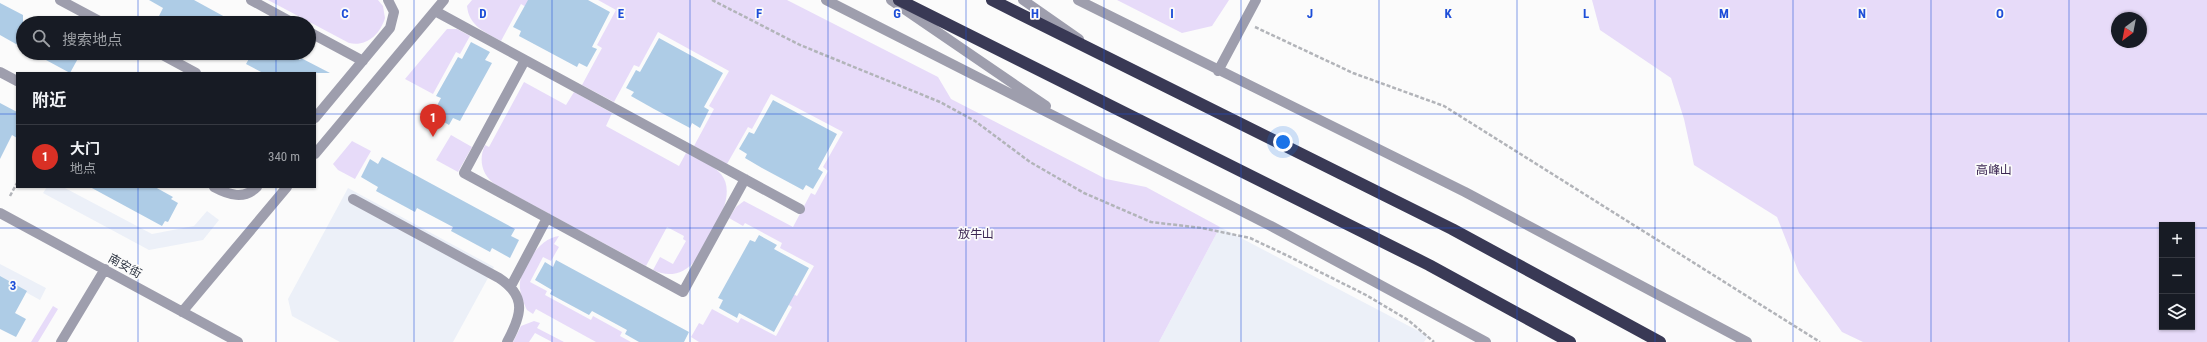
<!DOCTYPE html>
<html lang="zh">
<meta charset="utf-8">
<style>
:root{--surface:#171b24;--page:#242831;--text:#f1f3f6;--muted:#9ea1a6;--line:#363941;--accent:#d93025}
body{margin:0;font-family:"Roboto Condensed","Noto Sans SC",sans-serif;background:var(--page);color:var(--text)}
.controls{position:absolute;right:12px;bottom:12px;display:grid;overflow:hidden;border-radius:0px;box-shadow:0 1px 3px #0004}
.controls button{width:36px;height:36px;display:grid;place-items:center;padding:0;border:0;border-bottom:1px solid var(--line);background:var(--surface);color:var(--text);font:20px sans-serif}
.compass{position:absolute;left:2111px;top:12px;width:36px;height:36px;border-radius:50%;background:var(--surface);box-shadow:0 1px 3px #0004;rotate:212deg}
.you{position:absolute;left:1283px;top:142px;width:14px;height:14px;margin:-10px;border:3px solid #fff;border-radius:50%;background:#1a73e8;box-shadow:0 0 0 6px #1a73e833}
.badge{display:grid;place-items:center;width:26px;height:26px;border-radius:50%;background:var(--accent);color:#fff;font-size:13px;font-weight:700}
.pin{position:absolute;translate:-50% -33px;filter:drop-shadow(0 1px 2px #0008)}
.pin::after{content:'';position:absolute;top:21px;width:14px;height:12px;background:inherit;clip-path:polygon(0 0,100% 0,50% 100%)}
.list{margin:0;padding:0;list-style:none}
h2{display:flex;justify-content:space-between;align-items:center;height:52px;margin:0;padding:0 16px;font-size:17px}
h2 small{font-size:13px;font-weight:400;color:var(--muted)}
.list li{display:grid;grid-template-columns:26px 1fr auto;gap:12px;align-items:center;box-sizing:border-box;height:64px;padding:0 16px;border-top:1px solid var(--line)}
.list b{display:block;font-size:15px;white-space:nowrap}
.list p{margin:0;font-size:13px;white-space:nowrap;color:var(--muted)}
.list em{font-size:13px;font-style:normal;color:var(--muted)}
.icon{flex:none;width:22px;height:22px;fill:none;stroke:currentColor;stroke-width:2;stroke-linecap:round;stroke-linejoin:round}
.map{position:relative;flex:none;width:2207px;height:342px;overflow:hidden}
.search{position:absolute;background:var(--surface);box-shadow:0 1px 3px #0004;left:16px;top:16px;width:300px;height:44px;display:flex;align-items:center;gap:10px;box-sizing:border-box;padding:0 14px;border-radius:22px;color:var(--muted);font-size:15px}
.panel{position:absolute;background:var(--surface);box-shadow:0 1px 3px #0004;left:16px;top:72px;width:300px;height:116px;border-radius:0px}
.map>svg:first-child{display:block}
.built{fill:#ecf0f8}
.green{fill:#e7dbf9;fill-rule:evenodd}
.building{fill:#aecce6}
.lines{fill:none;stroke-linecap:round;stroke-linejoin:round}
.path{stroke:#b2b4b9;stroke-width:2.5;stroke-dasharray:4 2;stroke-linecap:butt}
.minor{stroke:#9e9ead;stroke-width:10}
.highway{stroke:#393955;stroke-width:12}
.grid{fill:none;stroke:#1d4ed8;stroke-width:1;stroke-opacity:0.55}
.labels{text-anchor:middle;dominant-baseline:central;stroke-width:3.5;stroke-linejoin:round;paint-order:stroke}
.park-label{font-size:12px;fill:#3b2652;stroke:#fbfbfb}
.street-label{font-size:12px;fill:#303744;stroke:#fbfbfb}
.grid-label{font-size:13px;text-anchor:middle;font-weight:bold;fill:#1d4ed8;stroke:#fbfbfb;stroke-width:3.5;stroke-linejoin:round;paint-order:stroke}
</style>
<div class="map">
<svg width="2207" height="342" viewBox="0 0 2207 342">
<rect width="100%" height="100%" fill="#fbfbfb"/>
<path class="built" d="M 47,187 L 63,187 L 152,234 L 194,226 L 207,211 L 219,220 L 203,240 L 149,250 L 43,193 Z
M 348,188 L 494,267 L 453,342 L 340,342 L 292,316 L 288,299 Z
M 1220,227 L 1428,336 L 1424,342 L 1159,342 Z
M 0,264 L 46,288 L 40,300 L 0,278 Z"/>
<path class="green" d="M 268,0 L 378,0 L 383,6 L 385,18 C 380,35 366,47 349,43 Z
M 472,0 L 530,0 L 526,7 L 521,4 L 501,41 C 485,32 469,26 467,6 Z
M 598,0 L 787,0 L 938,77 L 951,99 L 1106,179 L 1146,187 L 1220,227 L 1159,342 L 699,342 L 691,337 L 699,323 L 703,325 L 712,309 L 738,323 L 741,318 L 776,336 L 792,307 L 781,300 L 787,291 L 797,296 L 814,266 L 780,248 L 782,243 L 745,223 L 743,226 L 729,218 L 736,207 L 744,201 L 793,227 L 811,193 L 815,195 L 828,171 L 823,167 L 843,132 L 771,94 L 752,129 L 748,127 L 727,164 L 694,146 L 714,109 L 709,106 L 729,71 L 658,32 L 639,67 L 634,65 L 614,102 L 582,85 L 602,48 L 597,45 L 616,10 Z
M 1117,0 L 1229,0 L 1212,26 L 1182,33 Z
M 1592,0 L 2207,0 L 2207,342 L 1863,342 L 1842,332 L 1799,273 L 1777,217 L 1694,165 L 1684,119 L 1671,78 L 1600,30 ZM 2117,18 L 2141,18 L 2141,42 L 2117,42 ZM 2162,225 L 2192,225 L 2192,327 L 2162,327 Z
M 447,29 L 457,29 L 470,36 L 460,54 L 456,52 L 433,94 L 405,79 Z
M 524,82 L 566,105 L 574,92 L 612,113 L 606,126 L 679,166 L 686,153 C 698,159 712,164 721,174 C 740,197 707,240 695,261 C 684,274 669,278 653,270 L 660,257 L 673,264 L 686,241 L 683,239 L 684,236 L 667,227 L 646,266 L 496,185 C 482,176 478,160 485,145 L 489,147 Z
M 451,135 L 472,147 L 458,172 L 436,160 Z
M 352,141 L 371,151 L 355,179 L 338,170 L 333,164 Z
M 559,236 L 554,244 L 559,247 L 551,261 L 543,257 L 530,282 L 547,291 L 545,295 L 591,320 L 593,316 L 622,332 L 620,336 L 631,342 L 596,342 L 536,309 L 533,314 L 527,310 C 523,302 519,291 520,282 C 523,264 540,238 559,236 Z
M 53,306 L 58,309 L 38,342 L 31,342 Z
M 534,321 L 540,323 L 537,328 L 564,342 L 552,342 L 535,333 L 529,342 L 513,342 L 521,326 Z"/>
<path class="building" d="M 149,0 L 194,0 L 236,23 L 171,23 L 159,16 L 163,8 Z
M 528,0 L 588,0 L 610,12 L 592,47 L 597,49 L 587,67 L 579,63 L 577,67 L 519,36 L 521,31 L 513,27 Z
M 0,3 L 23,15 L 23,48 L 0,35 Z
M 659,38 L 723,73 L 704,107 L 709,110 L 700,128 L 692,123 L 690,128 L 654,109 L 631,96 L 634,92 L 626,88 L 636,70 L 640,72 Z
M 471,42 L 490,52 L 485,60 L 492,63 L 460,121 L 453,118 L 449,125 L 432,115 L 441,98 L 436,96 L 458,57 L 462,59 Z
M 33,53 L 81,53 L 70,73 Z
M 252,53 L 287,53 L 300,60 L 301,58 L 330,73 L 263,73 L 246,64 Z
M 773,100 L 837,134 L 818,169 L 823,172 L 813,189 L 806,185 L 803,190 L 762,168 L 745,158 L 747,154 L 739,149 L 749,132 L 754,134 Z
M 0,103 L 17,112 L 17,138 L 12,135 L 0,159 Z
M 382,157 L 515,229 L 511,236 L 519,240 L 510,258 L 492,248 L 490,252 L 451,231 L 453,227 L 417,208 L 415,212 L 376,191 L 378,187 L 361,177 L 370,159 L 378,164 Z
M 90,187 L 155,187 L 173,197 L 171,199 L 178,203 L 168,222 L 165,221 L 162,226 Z
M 759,235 L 777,245 L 774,249 L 809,268 L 774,332 L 739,313 L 737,318 L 719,308 L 723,300 L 718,298 L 750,240 L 755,242 Z
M 556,260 L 689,332 L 684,342 L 639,342 L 625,334 L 627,330 L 592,311 L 589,315 L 550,294 L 552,290 L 535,280 L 545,262 L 553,267 Z
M 0,276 L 27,291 L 15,313 L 26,319 L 16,337 L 0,329 Z"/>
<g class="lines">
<path class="path" d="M 712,0 L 800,45 L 940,102 L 975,121 L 1030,162 L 1084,193 L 1151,222 L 1202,228 L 1250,238 L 1286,255 L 1366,295 L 1408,320 L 1434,342
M 1255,27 L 1353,73 L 1444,106 L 1820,342
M 10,196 L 17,183"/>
<path class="minor" d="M 60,0 L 103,23
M 251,0 L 293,23
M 826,0 L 1271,226 L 1486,342
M 891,0 L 1046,106
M 1023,0 L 1079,39
M 1078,0 L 1465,192 L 1747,342
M 435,11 L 800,209
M 309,32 L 363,61
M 159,53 L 196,73
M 525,60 L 464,173 L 683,292 L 745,179
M 1218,71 L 1256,0
M 0,72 L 17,81
M 315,118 L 390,28 L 394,12 L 388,0
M 315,154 L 444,0
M 214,187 C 229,195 244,200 257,187
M 353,199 L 499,278 C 528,297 521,316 507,342
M 0,213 L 238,342
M 511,286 L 547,218
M 182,312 L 287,187
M 61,342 L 105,269"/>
<path class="highway" d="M 899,0 L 1429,265 L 1570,342
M 992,0 L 1452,229 L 1660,342"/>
</g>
<path class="grid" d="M 138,0 L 138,23M 276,0 L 276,23M 414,0 L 414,342M 552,0 L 552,342M 690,0 L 690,342M 828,0 L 828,342M 966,0 L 966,342M 1104,0 L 1104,342M 1241,0 L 1241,342M 1379,0 L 1379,342M 1517,0 L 1517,342M 1655,0 L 1655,342M 1793,0 L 1793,342M 1931,0 L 1931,342M 2069,0 L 2069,342M 138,53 L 138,73M 276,53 L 276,73M 0,114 L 17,114M 315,114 L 2207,114M 138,187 L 138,342M 276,187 L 276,342M 0,228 L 2162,228M 2192,228 L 2207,228"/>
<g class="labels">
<g class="park-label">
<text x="1994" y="170">高峰山</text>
<text x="976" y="234">放牛山</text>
</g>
<g class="street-label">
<text transform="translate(125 266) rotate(29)">南安街</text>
</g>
</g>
<g class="grid-label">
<text x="345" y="18">C</text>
<text x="483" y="18">D</text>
<text x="621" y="18">E</text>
<text x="759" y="18">F</text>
<text x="897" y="18">G</text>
<text x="1035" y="18">H</text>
<text x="1172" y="18">I</text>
<text x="1310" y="18">J</text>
<text x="1448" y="18">K</text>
<text x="1586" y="18">L</text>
<text x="1724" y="18">M</text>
<text x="1862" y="18">N</text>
<text x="2000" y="18">O</text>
<text x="13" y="290">3</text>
</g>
</svg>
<div class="controls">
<button>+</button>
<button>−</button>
<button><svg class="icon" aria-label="layers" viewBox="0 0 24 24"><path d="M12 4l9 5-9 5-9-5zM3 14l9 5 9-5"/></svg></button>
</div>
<svg class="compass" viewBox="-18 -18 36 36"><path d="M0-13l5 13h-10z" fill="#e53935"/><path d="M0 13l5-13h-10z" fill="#9ea1a6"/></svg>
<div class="you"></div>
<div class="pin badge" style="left:433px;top:137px">1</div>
<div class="search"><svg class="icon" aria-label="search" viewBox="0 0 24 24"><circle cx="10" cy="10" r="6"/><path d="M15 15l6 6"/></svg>搜索地点</div>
<section class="panel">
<h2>附近<small></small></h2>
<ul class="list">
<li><span class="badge">1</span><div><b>大门</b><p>地点</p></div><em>340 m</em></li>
</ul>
</section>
</div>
